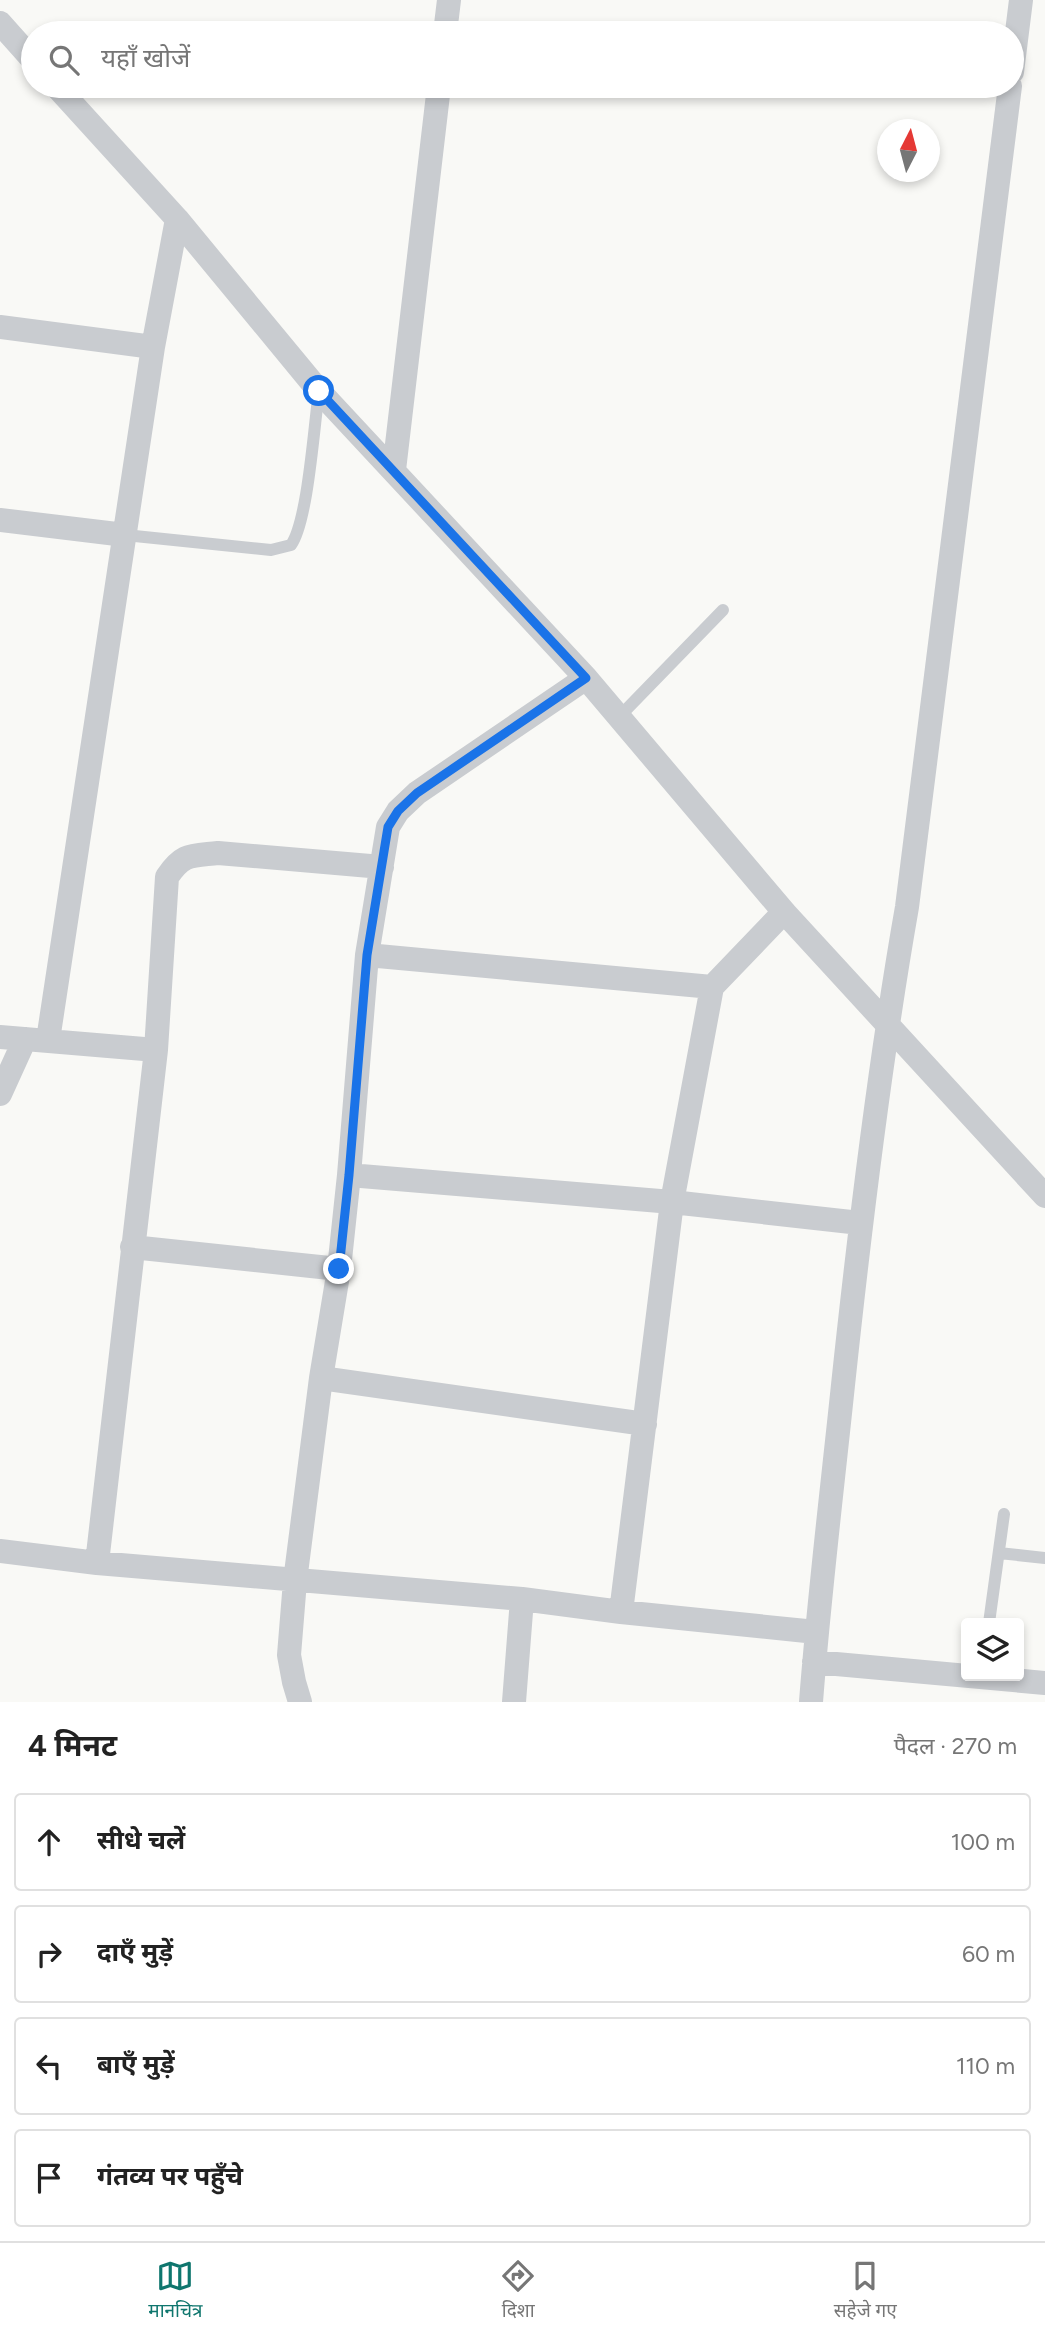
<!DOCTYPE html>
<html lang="hi">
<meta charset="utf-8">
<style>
:root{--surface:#fff;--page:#f2f2f2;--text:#222;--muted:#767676;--line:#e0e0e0;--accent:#0f766e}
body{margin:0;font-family:Figtree,"Noto Sans Devanagari",sans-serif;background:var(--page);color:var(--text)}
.controls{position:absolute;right:21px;bottom:21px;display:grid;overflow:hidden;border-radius:7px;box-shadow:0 4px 10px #0003}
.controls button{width:63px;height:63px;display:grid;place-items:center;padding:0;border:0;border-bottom:2px solid var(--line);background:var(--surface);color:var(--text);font:35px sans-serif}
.compass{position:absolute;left:877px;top:119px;width:63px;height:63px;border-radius:50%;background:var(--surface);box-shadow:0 4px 10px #0003;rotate:6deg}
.stop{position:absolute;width:21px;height:21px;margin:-16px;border:5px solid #1a73e8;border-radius:50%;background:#fff}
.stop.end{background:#1a73e8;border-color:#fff;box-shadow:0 2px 7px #0008}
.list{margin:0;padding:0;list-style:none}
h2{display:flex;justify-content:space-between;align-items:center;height:91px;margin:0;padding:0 28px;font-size:30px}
h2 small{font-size:23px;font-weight:400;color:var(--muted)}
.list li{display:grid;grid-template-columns:46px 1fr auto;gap:21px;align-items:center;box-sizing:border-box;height:98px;margin:0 14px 14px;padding:0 14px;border:2px solid var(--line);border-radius:7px}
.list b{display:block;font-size:26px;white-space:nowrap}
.list em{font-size:23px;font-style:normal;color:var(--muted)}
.icon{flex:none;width:38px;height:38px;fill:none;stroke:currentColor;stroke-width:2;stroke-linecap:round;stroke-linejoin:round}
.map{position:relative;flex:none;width:1045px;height:1702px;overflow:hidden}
.search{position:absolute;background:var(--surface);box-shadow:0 4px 10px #0003;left:21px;right:21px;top:21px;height:77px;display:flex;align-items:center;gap:18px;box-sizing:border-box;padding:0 24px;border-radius:38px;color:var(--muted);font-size:26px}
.sheet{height:539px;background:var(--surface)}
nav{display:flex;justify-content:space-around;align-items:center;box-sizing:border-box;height:98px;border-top:2px solid var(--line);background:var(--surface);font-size:19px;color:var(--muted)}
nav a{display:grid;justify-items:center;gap:4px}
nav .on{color:var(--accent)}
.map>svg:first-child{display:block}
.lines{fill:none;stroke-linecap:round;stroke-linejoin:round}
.service{stroke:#c9ccd0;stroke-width:12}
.minor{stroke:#c9ccd0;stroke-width:24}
.route{stroke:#1a73e8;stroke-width:9}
</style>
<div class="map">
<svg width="1045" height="1702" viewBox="0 0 1045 1702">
<rect width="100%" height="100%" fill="#f9f9f6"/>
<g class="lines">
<path class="service" d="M 125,535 L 271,550 L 291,545 C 308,521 314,425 319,391
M 619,717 L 723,610
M 999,1553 L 1045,1558
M 989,1623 L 1004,1514"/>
<path class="minor" d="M 0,23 L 33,60
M 445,33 L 449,0
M 1012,72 L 1021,0
M 56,86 L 177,219 L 319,391 L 586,678 L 784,912 L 1045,1196
M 0,327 L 153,347
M 394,470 L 439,86
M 0,520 L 125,535
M 367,955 L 712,987
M 0,1037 L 156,1050
M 48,1040 L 153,347 L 177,219
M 0,1094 L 25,1039
M 349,1175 L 672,1202 L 860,1223
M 132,1247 L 339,1269
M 321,1378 L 645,1424
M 0,1551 L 97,1563 L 522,1599 L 621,1612 L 816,1632
M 97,1563 L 156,1050 L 167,877 C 183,853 191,856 218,853 L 382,867
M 621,1612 L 672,1202 L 712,987 L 784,912
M 814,1662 L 1045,1683
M 300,1702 L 294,1682 L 289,1655 L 295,1581 L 321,1378 L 339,1269 L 349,1175 L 367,955 L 388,827 L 398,811 L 417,793 L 586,678
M 514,1702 L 522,1599
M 811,1702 C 819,1596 832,1491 843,1385 C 860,1225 879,1066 907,907 L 1010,86"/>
</g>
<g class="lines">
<path class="route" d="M 319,391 L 586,678 L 417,793 L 398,811 L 388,827 L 367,955 L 349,1175 L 339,1269"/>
</g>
</svg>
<div class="controls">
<button><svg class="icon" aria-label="layers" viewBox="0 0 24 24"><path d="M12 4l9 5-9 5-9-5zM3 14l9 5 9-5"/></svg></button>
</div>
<svg class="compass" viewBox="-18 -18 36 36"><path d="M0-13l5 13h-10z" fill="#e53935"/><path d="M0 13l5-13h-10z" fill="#767676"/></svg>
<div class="stop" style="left:319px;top:391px"></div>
<div class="stop end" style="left:339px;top:1269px"></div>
<div class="search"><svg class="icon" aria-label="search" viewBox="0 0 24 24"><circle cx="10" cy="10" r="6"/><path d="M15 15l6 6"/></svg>यहाँ खोजें</div>
</div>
<section class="sheet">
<h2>4 मिनट<small>पैदल · 270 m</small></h2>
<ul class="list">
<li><svg class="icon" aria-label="ahead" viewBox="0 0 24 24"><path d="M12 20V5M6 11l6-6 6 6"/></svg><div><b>सीधे चलें</b></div><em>100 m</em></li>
<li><svg class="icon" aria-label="right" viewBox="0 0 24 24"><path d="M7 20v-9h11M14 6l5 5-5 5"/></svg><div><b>दाएँ मुड़ें</b></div><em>60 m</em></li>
<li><svg class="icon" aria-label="left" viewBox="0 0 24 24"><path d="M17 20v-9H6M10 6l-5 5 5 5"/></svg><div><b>बाएँ मुड़ें</b></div><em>110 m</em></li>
<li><svg class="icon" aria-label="arrive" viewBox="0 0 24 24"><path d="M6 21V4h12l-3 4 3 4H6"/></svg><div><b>गंतव्य पर पहुँचे</b></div></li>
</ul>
</section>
<nav>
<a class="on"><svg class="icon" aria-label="map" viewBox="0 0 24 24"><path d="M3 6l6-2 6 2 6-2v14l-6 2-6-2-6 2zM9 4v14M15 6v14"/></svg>मानचित्र</a>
<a><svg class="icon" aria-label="directions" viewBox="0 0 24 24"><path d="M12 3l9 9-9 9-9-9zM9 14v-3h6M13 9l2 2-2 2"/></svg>दिशा</a>
<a><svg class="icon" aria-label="saved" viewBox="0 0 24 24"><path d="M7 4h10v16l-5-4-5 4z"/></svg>सहेजे गए</a>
</nav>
